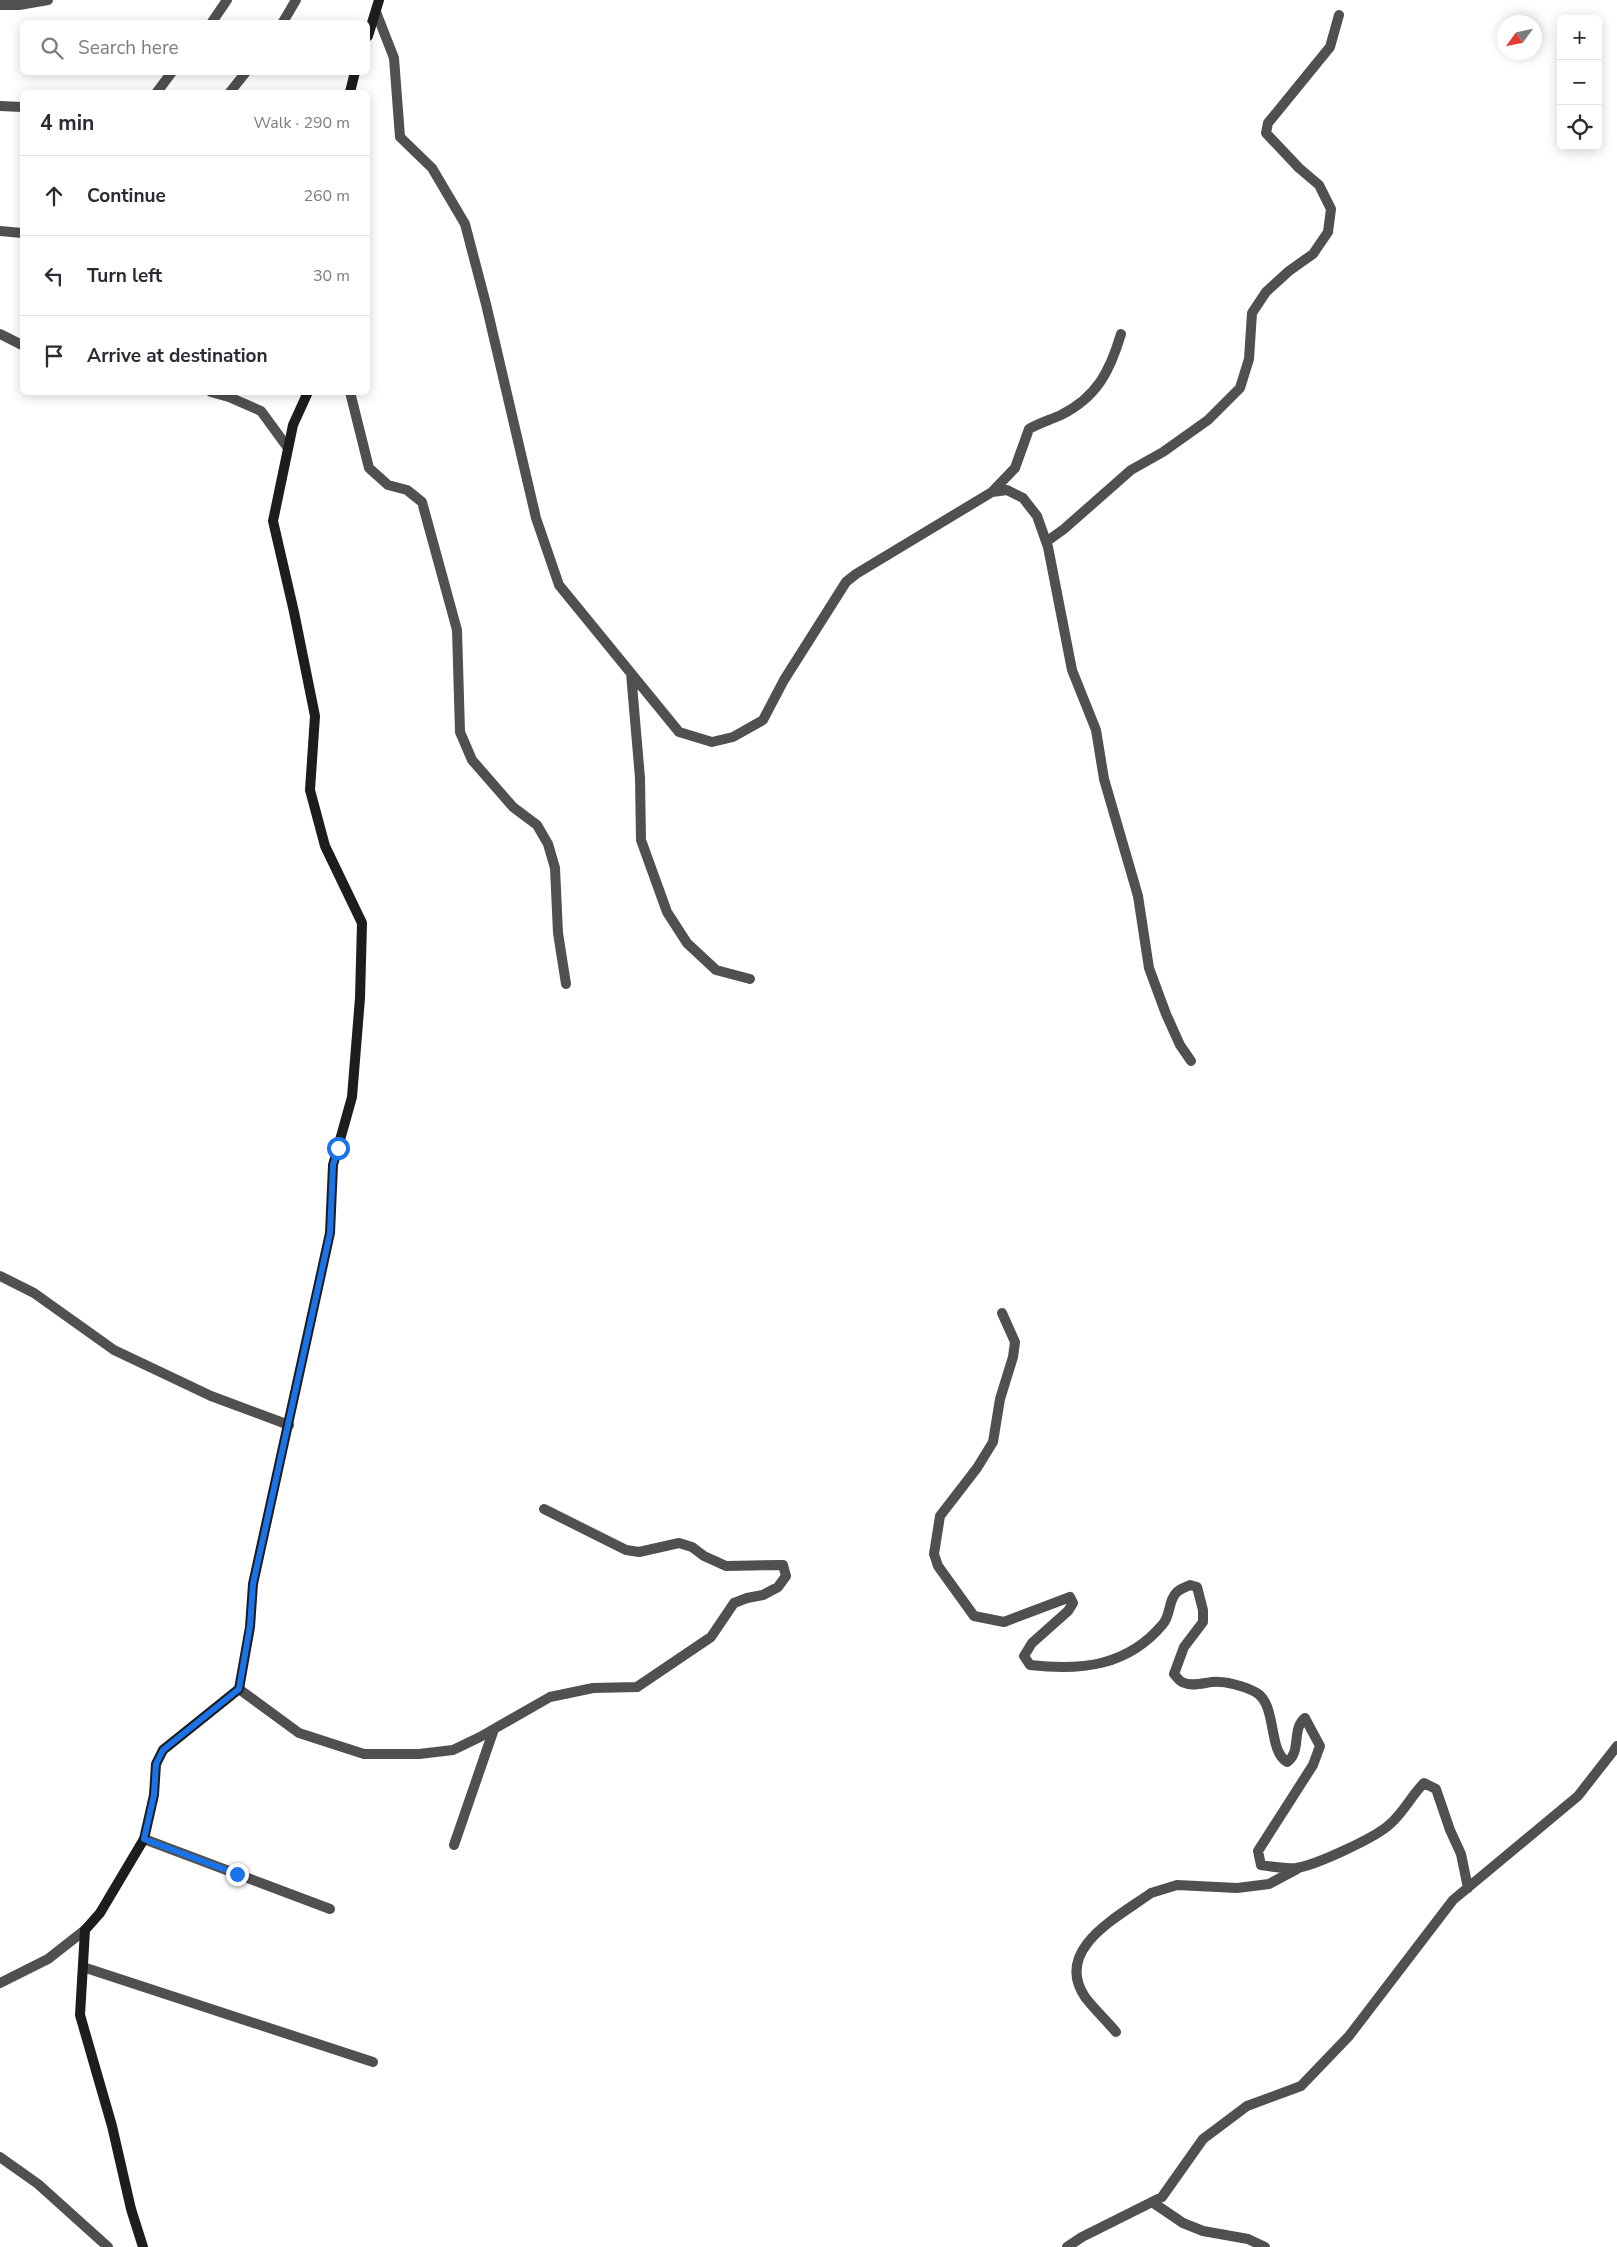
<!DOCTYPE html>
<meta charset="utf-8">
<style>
:root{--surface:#fff;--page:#f7f7f7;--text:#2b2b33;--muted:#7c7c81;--line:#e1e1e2}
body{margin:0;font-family:"Nunito Sans",sans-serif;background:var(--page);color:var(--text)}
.controls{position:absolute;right:15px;top:15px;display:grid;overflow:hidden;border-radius:8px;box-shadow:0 2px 12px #0003}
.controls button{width:45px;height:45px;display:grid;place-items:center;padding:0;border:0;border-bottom:1px solid var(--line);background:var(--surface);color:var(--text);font:25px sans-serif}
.compass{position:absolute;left:1497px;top:15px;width:45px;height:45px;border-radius:50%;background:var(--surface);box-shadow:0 2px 12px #0003;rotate:237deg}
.stop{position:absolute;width:15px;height:15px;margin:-11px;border:4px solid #1a73e8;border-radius:50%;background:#fff}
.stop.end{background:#1a73e8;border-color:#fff;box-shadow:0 1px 5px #0008}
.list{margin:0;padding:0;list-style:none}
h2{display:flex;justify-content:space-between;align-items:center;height:65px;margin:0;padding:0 20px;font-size:21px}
h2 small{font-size:16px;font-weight:400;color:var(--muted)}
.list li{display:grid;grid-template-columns:32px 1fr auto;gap:15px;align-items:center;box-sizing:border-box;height:80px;padding:0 20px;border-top:1px solid var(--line)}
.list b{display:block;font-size:19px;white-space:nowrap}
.list em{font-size:16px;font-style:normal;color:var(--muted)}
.icon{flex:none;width:28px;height:28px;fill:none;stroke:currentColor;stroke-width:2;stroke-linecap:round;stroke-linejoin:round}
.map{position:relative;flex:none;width:1617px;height:2247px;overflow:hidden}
.search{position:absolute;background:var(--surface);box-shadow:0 2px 12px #0003;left:20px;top:20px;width:350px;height:55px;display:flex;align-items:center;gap:12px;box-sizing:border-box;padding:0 18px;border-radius:8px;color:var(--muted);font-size:19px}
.panel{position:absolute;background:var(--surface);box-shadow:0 2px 12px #0003;left:20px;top:90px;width:350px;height:305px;border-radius:8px}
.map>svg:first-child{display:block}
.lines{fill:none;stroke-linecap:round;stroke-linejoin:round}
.street{stroke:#505050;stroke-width:10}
.secondary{stroke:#1d1d1d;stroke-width:10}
.route{stroke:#1a73e8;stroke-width:6}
</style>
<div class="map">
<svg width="1617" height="2247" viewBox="0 0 1617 2247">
<rect width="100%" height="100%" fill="#fff"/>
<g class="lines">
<path class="street" d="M 0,5 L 19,5 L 48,0
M 376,12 L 394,58 L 400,137 L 432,168 L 465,224 L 486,304 L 536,518 L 559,585 L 679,732 L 712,742 L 733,737 L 763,720 L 784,680 L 846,582 L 856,574 L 992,492 L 1007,490 L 1023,498 L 1037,516 L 1048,547 L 1072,670 L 1096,730 L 1104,779 L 1138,896 L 1149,968 L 1166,1014 L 1180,1045 L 1191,1061
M 212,22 L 227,0
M 283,22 L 296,0
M 157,92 L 172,72
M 230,92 L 246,72
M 0,106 L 22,107
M 0,231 L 22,233
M 0,334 L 22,345
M 211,392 L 229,397 L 261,411 L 288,448
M 350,392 L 369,468 L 388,485 L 407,490 L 422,502 L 457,630 L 460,732 L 472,760 L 513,807 L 537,825 L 548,844 L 555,868 L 558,933 L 566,984
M 992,492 L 1015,468 L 1029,429 C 1039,423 1050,420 1061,415 C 1097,397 1110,371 1121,334
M 1046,542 L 1064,529 L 1131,470 L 1163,452 L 1208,420 L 1240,388 L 1249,359 L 1252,313 L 1266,292 L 1289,271 L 1313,254 L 1328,232 L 1331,209 L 1319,185 L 1299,168 L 1266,133 L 1268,123 L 1330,47 L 1339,15
M 631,673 L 640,778 L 641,840 L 667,912 L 687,943 L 716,970 L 750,979
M 0,1276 L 34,1293 L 114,1350 L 211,1396 L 289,1425
M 1002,1313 L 1015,1342 L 1013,1357 L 1000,1399 L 993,1442 L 977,1468 L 940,1516 L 934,1554 L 938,1566 L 974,1616 L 1004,1622 L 1070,1597 L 1073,1603 L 1068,1611 L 1032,1643 L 1024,1656 L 1030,1665 C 1082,1671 1128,1666 1163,1624 C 1171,1615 1168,1600 1177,1592 C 1180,1589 1186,1587 1190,1585 L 1197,1587 L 1203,1610 L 1203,1622 L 1184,1647 L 1174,1674 C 1176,1676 1179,1681 1182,1682 C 1191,1687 1203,1683 1212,1682 C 1225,1681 1245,1686 1257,1693 C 1277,1706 1268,1751 1287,1762 C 1302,1752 1291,1729 1305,1718 L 1320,1746 L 1313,1765 L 1258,1851 L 1261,1865 C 1273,1867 1284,1869 1296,1868 C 1314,1866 1377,1837 1390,1824 C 1404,1812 1411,1796 1424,1783 L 1436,1789 L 1450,1830 L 1461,1854 L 1468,1888
M 239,1689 L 299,1733 L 364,1754 L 419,1754 L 453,1750 L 480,1737 L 550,1697 L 593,1688 L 637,1687 L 711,1637 L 734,1603 L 747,1598 L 763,1595 L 778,1587 L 786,1576 L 783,1565 L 726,1566 L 704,1556 L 692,1547 L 679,1543 L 639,1552 L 626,1550 L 544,1509
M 144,1839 L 330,1909
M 454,1845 L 494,1729
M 83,1967 L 373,2062
M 0,1983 L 48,1959 L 85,1930
M 1116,2032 C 1106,2020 1094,2009 1085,1997 C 1053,1949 1118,1917 1151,1893 L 1177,1885 L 1237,1888 L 1269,1884 L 1297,1869
M 0,2157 L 38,2184 L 108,2247
M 1152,2202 L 1183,2223 L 1203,2231 L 1248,2239 L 1265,2247
M 1067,2247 L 1082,2237 L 1162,2197 L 1203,2139 L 1247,2106 L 1301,2086 L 1349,2036 L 1453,1900 L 1578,1796 L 1617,1746"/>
<path class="secondary" d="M 368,36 L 379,0
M 350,92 L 355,72
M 143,2247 L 131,2209 L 112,2126 L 80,2015 L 85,1930 L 100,1913 L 144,1839 L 154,1795 L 156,1764 L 163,1750 L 239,1689 L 250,1627 L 253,1584 L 330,1233 L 333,1165 L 352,1097 L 360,998 L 362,923 L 325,846 L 310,790 L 315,716 L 294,612 L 273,521 L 293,425 L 308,392"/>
</g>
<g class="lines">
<path class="route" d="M 237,1874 L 144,1839 L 154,1795 L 156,1764 L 163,1750 L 239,1689 L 250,1626 L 253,1584 L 330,1233 L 333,1165 L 338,1148"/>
</g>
</svg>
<div class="controls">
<button>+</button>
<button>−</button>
<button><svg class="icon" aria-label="locate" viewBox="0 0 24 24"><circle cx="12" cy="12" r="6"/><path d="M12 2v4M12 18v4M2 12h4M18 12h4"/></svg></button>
</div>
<svg class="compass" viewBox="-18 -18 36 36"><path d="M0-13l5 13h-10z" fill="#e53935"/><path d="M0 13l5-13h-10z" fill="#7c7c81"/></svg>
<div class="stop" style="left:338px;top:1148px"></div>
<div class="stop end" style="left:237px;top:1874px"></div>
<div class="search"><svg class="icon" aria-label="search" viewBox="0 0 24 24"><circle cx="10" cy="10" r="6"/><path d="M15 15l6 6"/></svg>Search here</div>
<section class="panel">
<h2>4 min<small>Walk · 290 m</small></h2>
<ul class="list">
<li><svg class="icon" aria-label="ahead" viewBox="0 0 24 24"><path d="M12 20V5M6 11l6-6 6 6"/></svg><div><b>Continue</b></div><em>260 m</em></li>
<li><svg class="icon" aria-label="left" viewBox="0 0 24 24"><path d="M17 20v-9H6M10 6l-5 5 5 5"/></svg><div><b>Turn left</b></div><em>30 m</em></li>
<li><svg class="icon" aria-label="arrive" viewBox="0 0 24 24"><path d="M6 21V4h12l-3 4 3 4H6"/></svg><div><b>Arrive at destination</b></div></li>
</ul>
</section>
</div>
